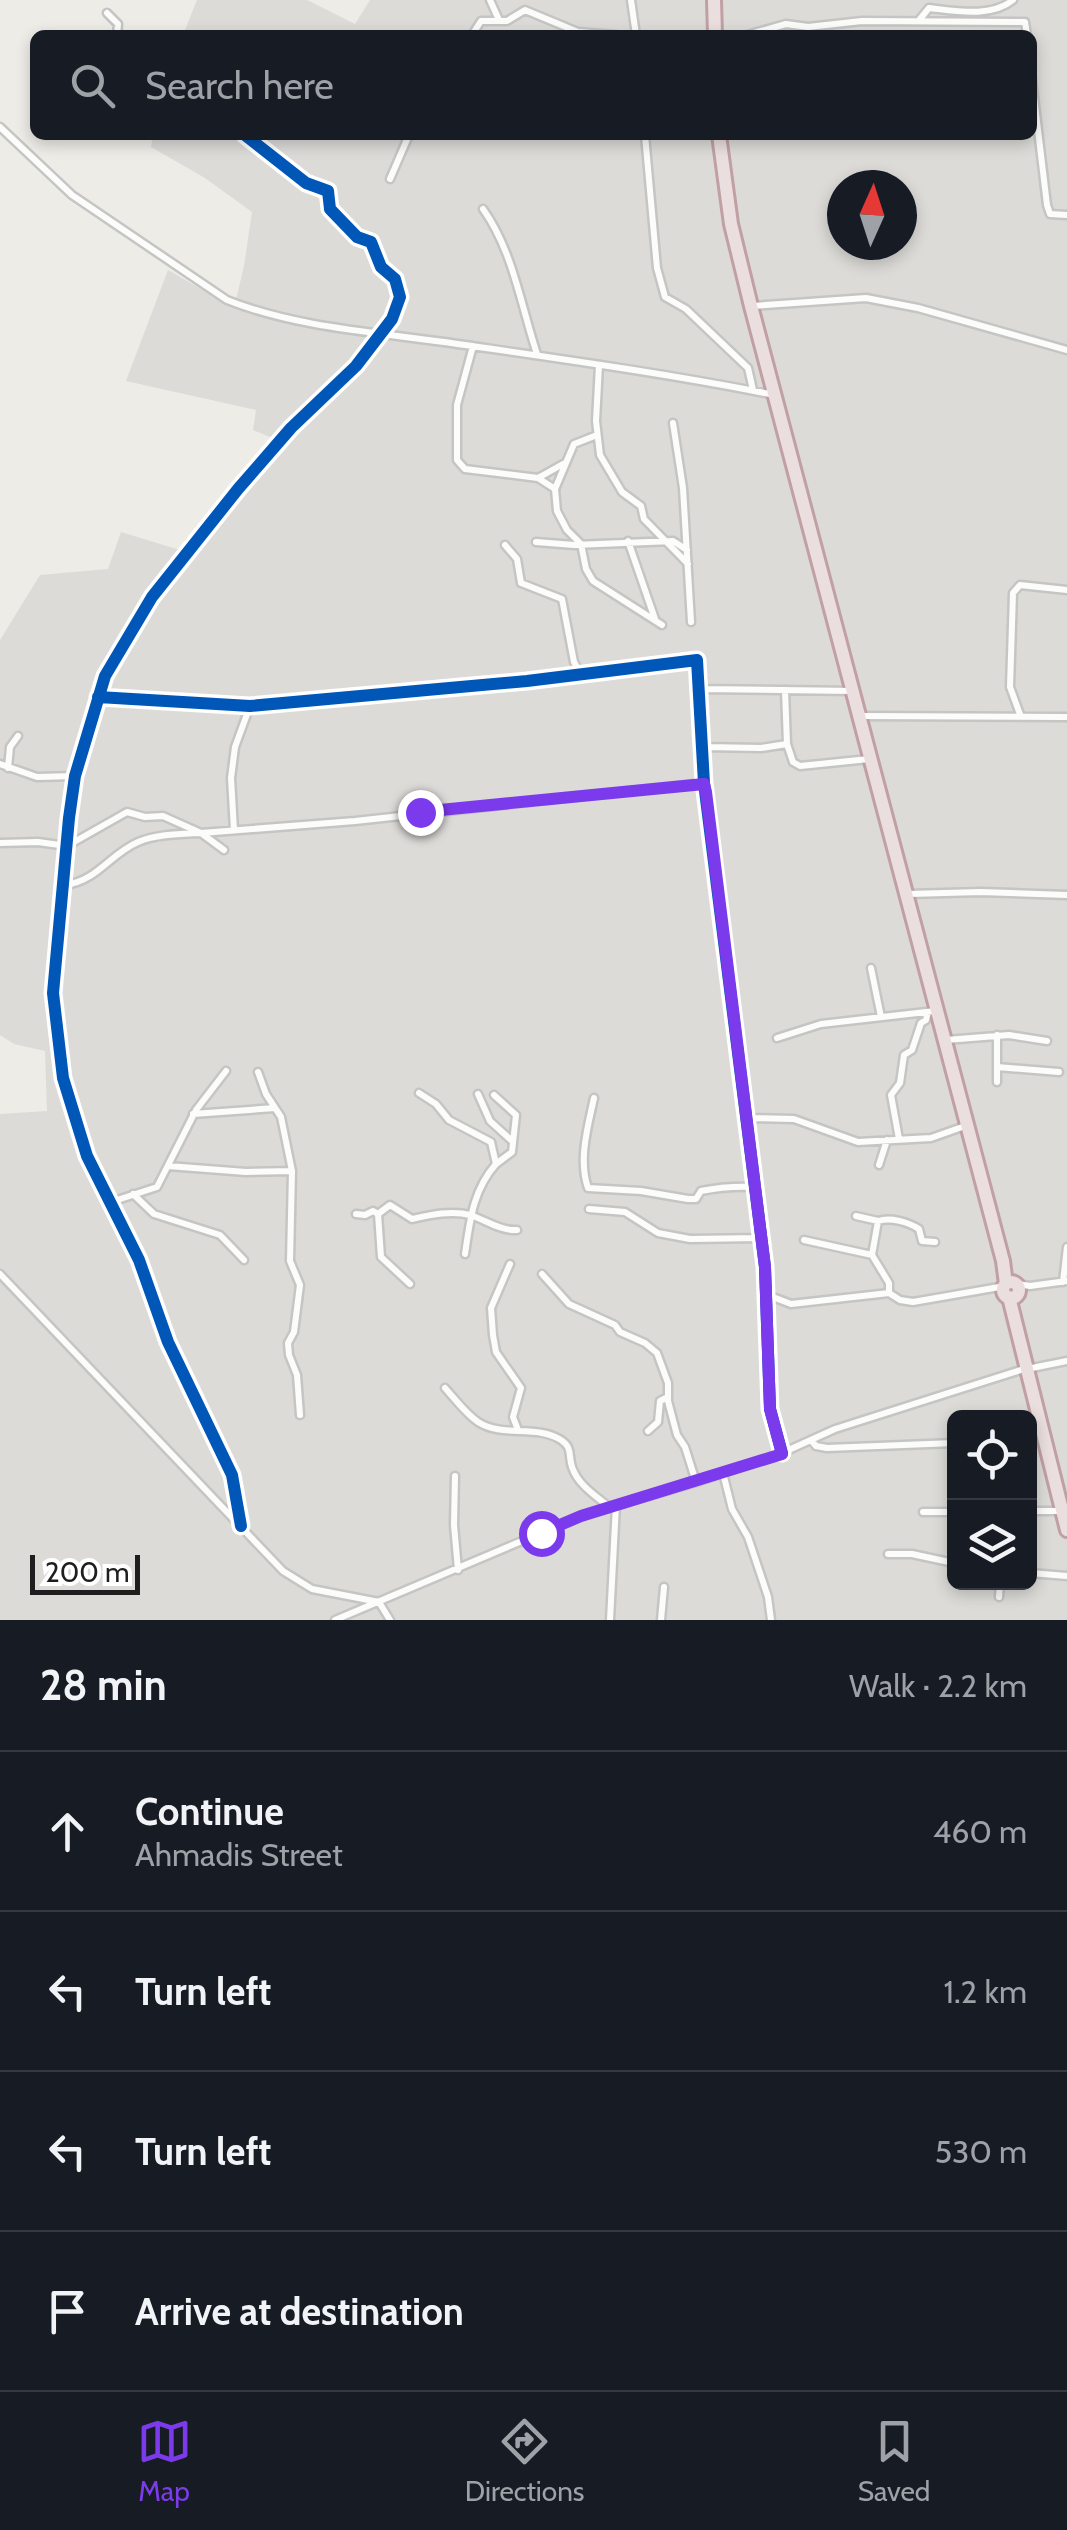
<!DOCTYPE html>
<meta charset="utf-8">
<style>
:root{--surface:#171b24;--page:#20242c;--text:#f1f3f6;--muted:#9ea1a6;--line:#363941;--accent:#7c3aed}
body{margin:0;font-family:Cabin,sans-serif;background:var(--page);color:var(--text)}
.controls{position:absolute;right:30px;bottom:30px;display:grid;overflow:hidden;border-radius:15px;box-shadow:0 5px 15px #0003}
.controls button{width:90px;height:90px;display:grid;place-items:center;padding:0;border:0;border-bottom:2px solid var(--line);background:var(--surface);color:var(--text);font:50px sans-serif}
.compass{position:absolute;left:827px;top:170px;width:90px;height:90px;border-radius:50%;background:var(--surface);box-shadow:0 5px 15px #0003;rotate:3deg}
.scale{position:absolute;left:30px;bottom:25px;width:110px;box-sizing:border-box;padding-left:10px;border:5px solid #1e1e1e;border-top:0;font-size:28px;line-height:35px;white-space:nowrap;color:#1e1e1e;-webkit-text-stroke:8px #fff;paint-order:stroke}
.stop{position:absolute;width:30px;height:30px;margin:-22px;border:8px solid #7c3aed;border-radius:50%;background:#fff}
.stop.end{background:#7c3aed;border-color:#fff;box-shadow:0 2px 10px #0008}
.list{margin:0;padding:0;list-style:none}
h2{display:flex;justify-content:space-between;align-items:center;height:130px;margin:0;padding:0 40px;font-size:42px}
h2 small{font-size:32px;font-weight:400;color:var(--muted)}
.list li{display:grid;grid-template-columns:65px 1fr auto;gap:30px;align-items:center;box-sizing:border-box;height:160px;padding:0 40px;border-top:2px solid var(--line)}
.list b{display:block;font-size:38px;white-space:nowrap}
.list p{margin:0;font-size:32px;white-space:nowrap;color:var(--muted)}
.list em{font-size:32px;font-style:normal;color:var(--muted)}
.icon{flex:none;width:55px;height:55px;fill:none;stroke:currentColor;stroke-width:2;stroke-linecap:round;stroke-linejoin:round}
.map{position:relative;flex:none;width:1067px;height:1620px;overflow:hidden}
.search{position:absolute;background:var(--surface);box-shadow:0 5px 15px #0003;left:30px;right:30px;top:30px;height:110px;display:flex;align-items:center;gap:25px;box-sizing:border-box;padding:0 35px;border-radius:15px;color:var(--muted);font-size:38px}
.sheet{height:770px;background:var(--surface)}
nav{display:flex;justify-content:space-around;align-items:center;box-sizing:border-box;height:140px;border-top:2px solid var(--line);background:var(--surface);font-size:28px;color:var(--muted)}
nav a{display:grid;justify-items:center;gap:5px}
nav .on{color:var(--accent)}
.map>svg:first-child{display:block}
.residential{fill:#dcdbd8;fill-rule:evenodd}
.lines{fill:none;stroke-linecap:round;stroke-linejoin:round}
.minor-casing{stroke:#c5c5c3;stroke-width:11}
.highway-casing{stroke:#c1a0a4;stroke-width:18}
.minor{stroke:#fcfcfb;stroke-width:6}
.highway{stroke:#eadfde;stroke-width:12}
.cycleway-casing{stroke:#fff;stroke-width:19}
.cycleway{stroke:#0057b8;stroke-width:12}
.route{stroke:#7c3aed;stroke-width:12}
</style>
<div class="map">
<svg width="1067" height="1620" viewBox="0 0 1067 1620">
<rect width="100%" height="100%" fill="#edece7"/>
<path class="residential" d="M 197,0 L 307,0 L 355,24 L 370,0 L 1067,0 L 1067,1620 L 0,1620 L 0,1114 L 47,1111 L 45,1051 L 14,1044 L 0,1035 L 0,640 L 40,575 L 108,569 L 121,532 L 183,551 L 275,439 L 253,430 L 256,410 L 126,381 L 168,270 L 234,308 L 244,266 L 252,212 L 205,178 L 151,147 L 153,135 L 1032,135 L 1032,35 L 183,35 ZM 842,185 L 902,185 L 902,245 L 842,245 ZM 954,1418 L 1030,1418 L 1030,1582 L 954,1582 Z"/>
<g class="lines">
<g class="minor-casing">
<path id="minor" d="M 490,0 L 499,20
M 631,0 L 636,35
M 107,13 L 118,24 L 117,35
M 920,19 L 929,8 C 956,11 991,18 1013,0
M 472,35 L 481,21 L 507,21 L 525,10 L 578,32 L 616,35
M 747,35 L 786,24 L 808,27 L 862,21 L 1025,22 L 1027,35
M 1032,80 L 1047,205 L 1050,214 L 1067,215
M 0,127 L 72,195 L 227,300 C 295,327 372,332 444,342 C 554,358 665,373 775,395
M 645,135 L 657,268 L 665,297 L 686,309 L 748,368 L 753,390
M 390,179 L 409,135
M 483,209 C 513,251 521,306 537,354
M 752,306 L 866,298 L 918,308 L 1067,350
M 473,346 L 457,405 L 457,460 L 465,469 L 538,478 L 563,464
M 599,365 L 596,421 L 600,455 L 622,492 L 641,506 L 644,519 L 688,564
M 673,423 L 683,488 L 691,622
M 538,478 L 555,489 L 557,511 L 567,530 L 581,544 L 586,569 L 593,581 L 662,625
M 555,489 L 574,444 L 597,435
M 628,541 L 655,619
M 536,542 L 574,545 L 673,541 L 687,550
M 505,545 L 517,559 L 521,583 L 562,599 L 574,662 L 581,674
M 701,689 L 853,691
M 785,690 L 787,744
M 98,697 L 250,706 L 527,681 L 697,660 L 704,783 L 765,1267 L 770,1409 L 782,1453
M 860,716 L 1067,717
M 1021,717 L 1010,687 L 1013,593 L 1020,585 L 1067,590
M 704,747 L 761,748 L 787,744 L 793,762 L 800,766 L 869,759
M 0,764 L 37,777 L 75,776
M 8,768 L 10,747 L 18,736
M 234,830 L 231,778 L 235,747 L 250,706
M 0,843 L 38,842 L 67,846 L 127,812 L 145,817 L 163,816 L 201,833 L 355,821 L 704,783
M 65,885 C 97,881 110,854 138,842 C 157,834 181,834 201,833 L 224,850
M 908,894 L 981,892 L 1067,895
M 871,968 L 881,1017
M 777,1038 L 821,1024 L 935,1011
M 946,1040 L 1009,1035 L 1047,1041
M 997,1067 L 1059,1072
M 258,1072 L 266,1094 L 281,1117 L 292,1171 L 290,1261 L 300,1285 L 294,1332 L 288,1343 L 289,1355 L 297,1375 L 300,1415
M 997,1082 L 997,1035
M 419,1093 L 436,1104 L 449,1120 L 491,1142 L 496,1164 C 473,1190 470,1220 465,1254
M 478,1094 L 490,1121 L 511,1140
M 494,1095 L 516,1115 L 512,1152 L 496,1164
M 594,1098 C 588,1126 578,1160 588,1188 L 641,1191 L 688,1199 L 696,1199 L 701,1191 C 720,1187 736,1186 756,1187
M 193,1114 L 275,1108
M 747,1118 L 794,1119 L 858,1142 L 931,1138 L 965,1126
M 899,1139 L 891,1095 L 900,1083 L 904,1055 L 912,1050 L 921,1023 L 926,1020 L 928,1012
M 879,1165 L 887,1140
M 168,1166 L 246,1172 L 292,1171
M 133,1194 L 154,1214 L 220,1235 L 244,1260
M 108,1203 L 157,1187 L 196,1110 L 226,1071
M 589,1209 L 625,1212 L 658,1233 L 690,1239 L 761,1238
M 356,1214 L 365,1215 L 373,1211 L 378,1214 L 381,1257 L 410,1284
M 378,1214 L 390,1205 L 412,1219 C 430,1215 452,1210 470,1215 C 486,1220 500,1231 517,1230
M 856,1216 L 878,1221 L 872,1255
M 878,1221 C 891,1217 908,1222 919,1229 L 922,1241 L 935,1242
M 804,1240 L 872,1255 L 889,1283 L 889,1293
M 510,1264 L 491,1308 L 493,1335 L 496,1352 L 521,1388 L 513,1417 L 518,1430
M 0,1274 L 283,1571 L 312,1589 L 379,1602 L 390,1620
M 542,1274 L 569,1304 L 615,1325 L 620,1332 L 645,1343 L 657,1353 L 668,1383 L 668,1401 L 677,1435 L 685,1447 L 696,1482
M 1063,1282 L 1067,1247
M 1017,1284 L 1030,1286 L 1067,1281
M 765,1294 L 791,1304 L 889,1293 L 900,1300 L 913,1302 L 1005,1286
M 1032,1368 L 1067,1361
M 445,1388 C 455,1399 465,1413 478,1422 C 503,1438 536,1424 561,1440 C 573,1448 568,1455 572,1467 C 578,1485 595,1495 609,1507
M 648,1431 L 658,1422 L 660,1401 L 668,1397
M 811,1440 L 816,1446 L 827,1448 L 954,1443
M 723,1473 L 732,1509 L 748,1537 L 768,1597 L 771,1620
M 455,1476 L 454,1525 L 458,1570
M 1030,1511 L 1061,1511
M 923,1512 L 954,1512
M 241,1526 L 232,1475 L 168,1342 L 139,1260 L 87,1156 L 63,1078 L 53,993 L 69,818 L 75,776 L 105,676 L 152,597 L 238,489 L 291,428 L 356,366 L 392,319 L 400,297 L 395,279 L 381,267 L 371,242 L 357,237 L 330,209 L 328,191 L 306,183 L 245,135
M 888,1554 L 912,1554 L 954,1563
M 1030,1573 L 1067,1576
M 999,1597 L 1000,1582
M 335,1620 L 581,1516 L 696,1482 L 782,1453 L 835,1429 L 1027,1368
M 610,1620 L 616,1505
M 661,1620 L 664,1587"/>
</g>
<g class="highway-casing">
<path id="highway" d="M 714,0 L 715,35
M 719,135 L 731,224 L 751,306 L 1003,1261 L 1006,1284
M1003 1290a8 8 0 1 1 16 0a8 8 0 1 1-16 0Z
M 1009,1297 L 1067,1530"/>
</g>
<use href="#minor" class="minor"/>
<use href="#highway" class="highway"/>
<g class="cycleway-casing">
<path id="cycleway" d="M 98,697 L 250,706 L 527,681 L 697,660 L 704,783 L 765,1267 L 770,1409 L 782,1453
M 241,1526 L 232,1475 L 168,1342 L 139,1260 L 87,1156 L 63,1078 L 53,993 L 69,818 L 75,776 L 105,676 L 152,597 L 238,489 L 291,428 L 356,366 L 392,319 L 400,297 L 395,279 L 381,267 L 371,242 L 357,237 L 330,209 L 328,191 L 306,183 L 245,135"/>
</g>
<use href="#cycleway" class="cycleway"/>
</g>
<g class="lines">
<path class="route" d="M 420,812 L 704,784 L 706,792 L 765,1267 L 770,1409 L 782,1454 L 581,1516 L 541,1533"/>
</g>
</svg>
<div class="controls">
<button><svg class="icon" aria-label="locate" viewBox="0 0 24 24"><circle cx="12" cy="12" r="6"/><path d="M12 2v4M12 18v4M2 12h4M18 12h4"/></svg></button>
<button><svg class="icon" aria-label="layers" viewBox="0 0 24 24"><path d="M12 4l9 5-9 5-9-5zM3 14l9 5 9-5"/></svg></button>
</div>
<svg class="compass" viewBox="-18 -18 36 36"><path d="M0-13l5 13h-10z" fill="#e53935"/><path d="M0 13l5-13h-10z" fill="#9ea1a6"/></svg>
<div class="scale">200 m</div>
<div class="stop" style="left:541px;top:1533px"></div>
<div class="stop end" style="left:420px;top:812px"></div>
<div class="search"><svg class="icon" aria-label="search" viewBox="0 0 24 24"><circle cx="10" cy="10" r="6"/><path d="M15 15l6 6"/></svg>Search here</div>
</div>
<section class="sheet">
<h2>28 min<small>Walk · 2.2 km</small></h2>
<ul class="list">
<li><svg class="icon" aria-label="ahead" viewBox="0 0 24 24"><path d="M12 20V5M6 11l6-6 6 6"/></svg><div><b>Continue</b><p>Ahmadis Street</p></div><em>460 m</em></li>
<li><svg class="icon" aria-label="left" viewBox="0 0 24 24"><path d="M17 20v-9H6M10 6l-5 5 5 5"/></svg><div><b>Turn left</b></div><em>1.2 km</em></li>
<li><svg class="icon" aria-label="left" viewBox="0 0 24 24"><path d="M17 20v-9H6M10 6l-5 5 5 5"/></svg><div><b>Turn left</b></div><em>530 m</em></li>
<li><svg class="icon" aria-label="arrive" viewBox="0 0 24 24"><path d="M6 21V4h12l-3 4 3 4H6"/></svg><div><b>Arrive at destination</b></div></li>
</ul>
</section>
<nav>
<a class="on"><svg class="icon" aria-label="map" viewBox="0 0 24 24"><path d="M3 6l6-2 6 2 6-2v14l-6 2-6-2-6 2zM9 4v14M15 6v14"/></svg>Map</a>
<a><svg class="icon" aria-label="directions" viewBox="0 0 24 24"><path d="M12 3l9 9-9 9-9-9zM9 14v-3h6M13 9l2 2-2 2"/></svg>Directions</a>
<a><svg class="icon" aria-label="saved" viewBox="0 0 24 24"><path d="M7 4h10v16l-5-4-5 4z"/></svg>Saved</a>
</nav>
